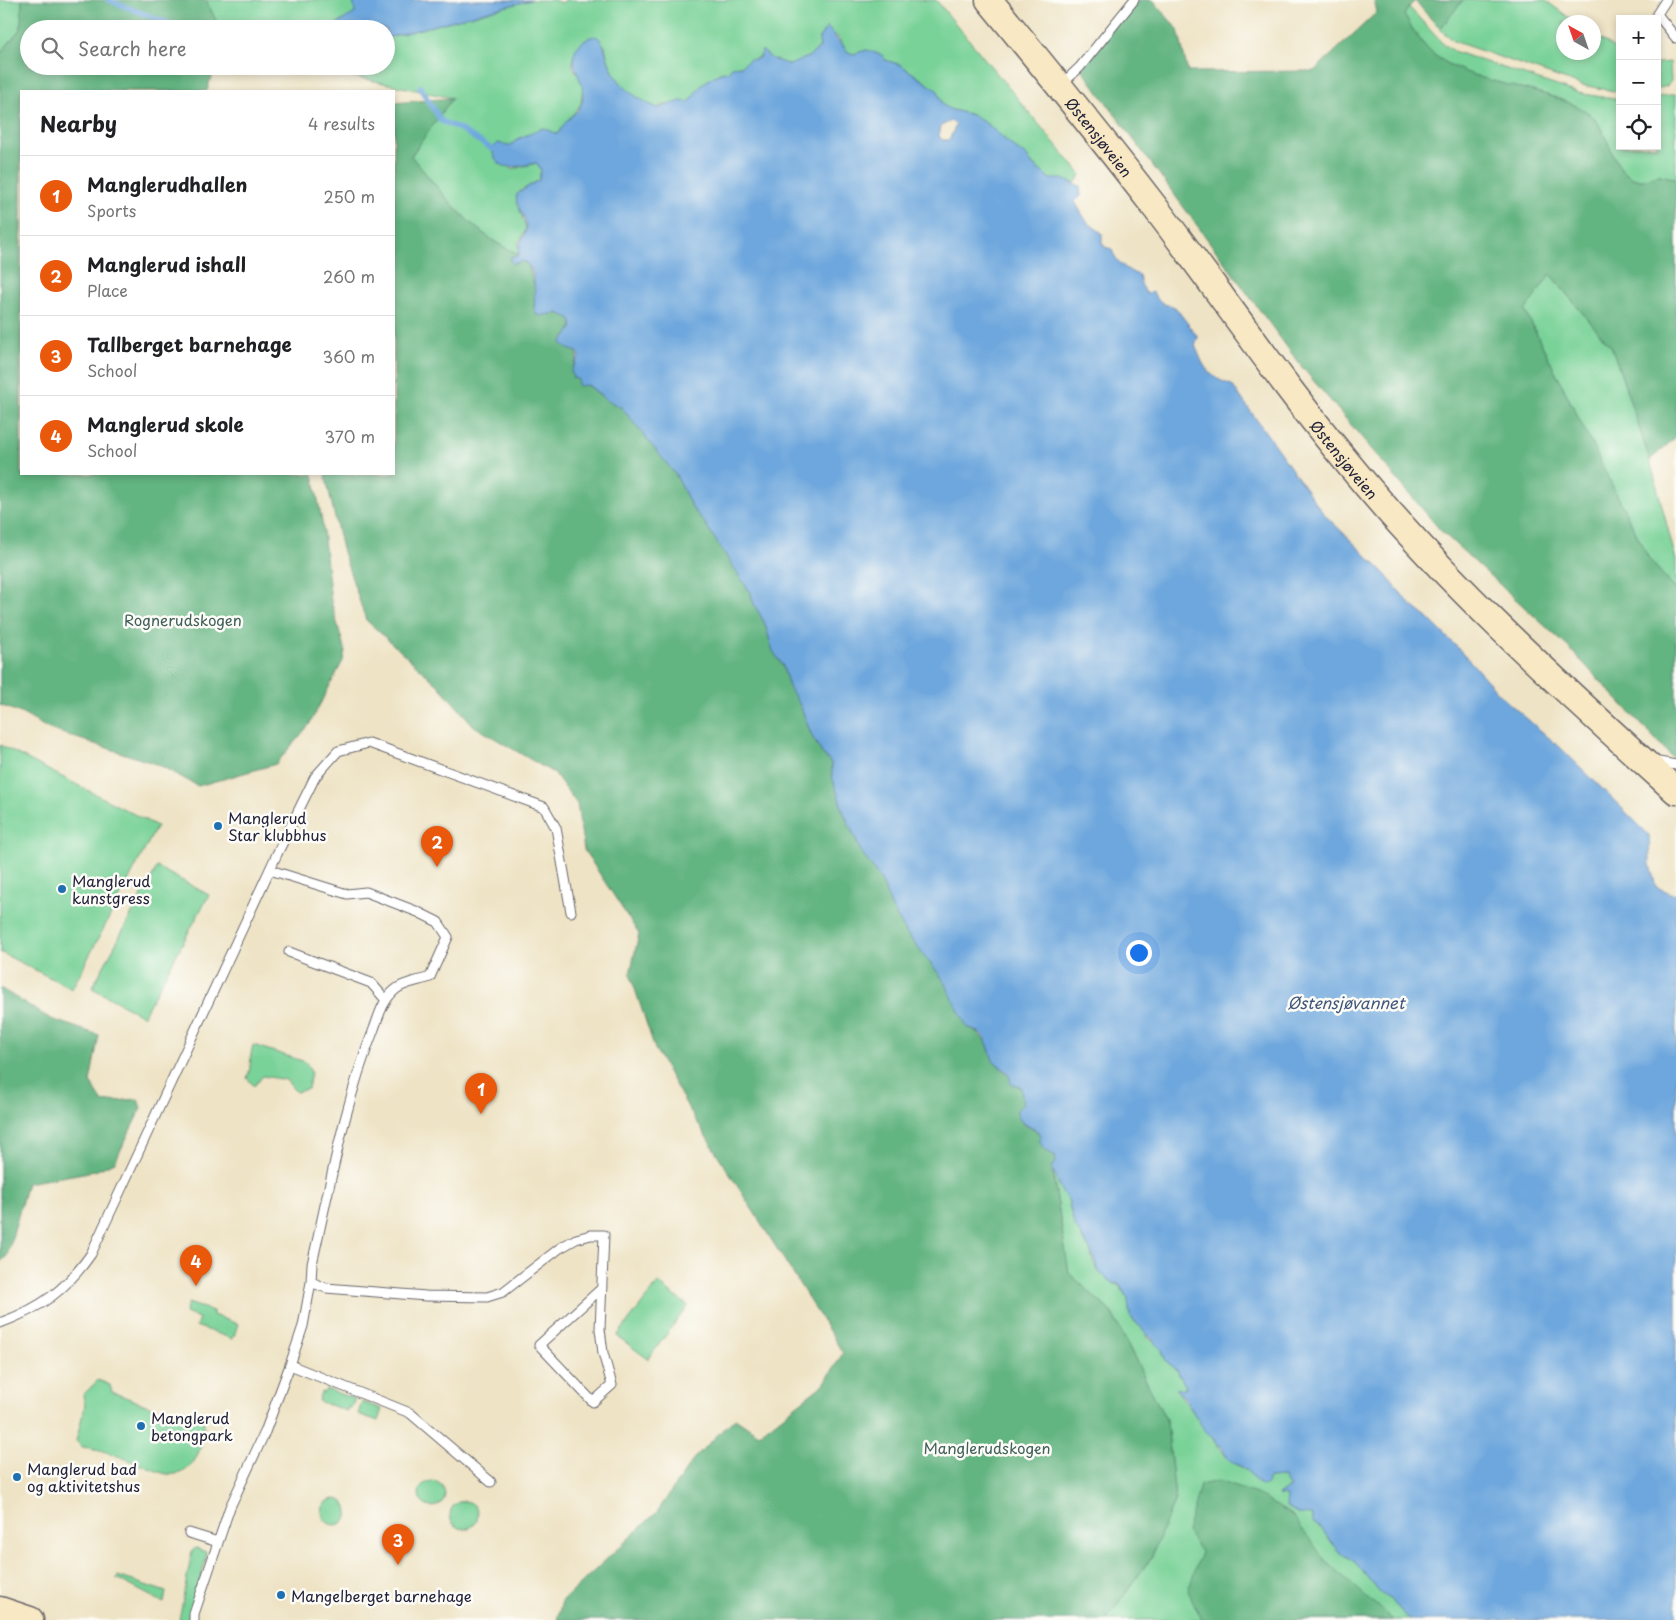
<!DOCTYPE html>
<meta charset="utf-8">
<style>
:root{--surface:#fff;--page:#f6f6f6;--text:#202124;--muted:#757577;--line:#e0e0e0;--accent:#ea580c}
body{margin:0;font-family:"Playpen Sans",sans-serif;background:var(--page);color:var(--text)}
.controls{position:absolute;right:15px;top:15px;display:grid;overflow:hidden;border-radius:0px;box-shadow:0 2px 8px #0003}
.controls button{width:45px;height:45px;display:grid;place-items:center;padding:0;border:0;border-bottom:1px solid var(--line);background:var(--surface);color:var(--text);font:25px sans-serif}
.compass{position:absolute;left:1556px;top:15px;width:45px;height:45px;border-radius:50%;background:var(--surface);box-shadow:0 2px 8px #0003;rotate:320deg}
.you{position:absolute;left:1138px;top:952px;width:18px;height:18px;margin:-12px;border:4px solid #fff;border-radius:50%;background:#1a73e8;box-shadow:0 0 0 8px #1a73e833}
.badge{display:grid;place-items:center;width:32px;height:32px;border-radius:50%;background:var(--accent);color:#fff;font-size:16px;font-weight:700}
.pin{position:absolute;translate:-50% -41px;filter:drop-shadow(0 1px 2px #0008)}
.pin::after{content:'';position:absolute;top:26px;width:18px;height:15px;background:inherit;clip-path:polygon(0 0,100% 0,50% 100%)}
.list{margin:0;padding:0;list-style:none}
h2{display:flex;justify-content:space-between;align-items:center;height:65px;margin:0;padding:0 20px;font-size:21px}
h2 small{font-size:16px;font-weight:400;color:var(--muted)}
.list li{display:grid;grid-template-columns:32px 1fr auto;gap:15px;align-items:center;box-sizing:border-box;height:80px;padding:0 20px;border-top:1px solid var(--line)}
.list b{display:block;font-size:19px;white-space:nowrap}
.list p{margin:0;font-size:16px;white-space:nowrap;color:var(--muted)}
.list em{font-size:16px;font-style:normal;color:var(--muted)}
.icon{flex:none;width:28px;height:28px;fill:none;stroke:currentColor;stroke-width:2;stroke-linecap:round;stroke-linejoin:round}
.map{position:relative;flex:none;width:1676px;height:1620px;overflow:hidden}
.search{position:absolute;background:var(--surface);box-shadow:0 2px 8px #0003;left:20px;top:20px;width:375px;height:55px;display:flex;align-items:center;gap:12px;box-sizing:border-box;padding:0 18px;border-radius:28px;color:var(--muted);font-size:19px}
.panel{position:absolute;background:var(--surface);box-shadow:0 2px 8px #0003;left:20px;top:90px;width:375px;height:385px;border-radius:0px}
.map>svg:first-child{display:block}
.green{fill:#79d298;stroke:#4e7a6a}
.forest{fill:#62b480;stroke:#426b5e}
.water{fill:#6ea7dd;stroke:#48648c;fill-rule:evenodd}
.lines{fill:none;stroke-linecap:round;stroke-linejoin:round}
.stream{stroke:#6ea7dd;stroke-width:5.5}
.lane-casing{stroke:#69666b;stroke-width:11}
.secondary-casing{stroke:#69666b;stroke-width:29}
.lane{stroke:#fff;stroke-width:9}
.secondary{stroke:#f8e8c3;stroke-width:26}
.poi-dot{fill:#1f6fb2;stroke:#fdfcf7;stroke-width:2}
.labels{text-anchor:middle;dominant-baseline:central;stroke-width:5;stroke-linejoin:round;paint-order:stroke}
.street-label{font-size:15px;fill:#22223b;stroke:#fdfcf7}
.park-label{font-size:15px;fill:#40605c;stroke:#fdfcf7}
.poi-label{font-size:15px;fill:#22223b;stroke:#fdfcf7;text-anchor:start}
.water-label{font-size:16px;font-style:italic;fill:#40577c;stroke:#fdfcf7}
</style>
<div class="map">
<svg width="1676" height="1620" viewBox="0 0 1676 1620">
<rect width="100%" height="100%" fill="#fdfcf7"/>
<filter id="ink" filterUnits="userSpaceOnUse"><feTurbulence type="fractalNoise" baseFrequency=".02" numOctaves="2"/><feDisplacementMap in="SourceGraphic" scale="10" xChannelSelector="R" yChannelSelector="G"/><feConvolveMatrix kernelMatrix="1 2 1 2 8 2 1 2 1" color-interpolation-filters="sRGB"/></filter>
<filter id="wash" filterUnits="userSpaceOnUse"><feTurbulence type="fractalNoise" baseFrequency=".0096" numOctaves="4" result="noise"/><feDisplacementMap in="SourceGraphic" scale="20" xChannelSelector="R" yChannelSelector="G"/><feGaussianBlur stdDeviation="1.12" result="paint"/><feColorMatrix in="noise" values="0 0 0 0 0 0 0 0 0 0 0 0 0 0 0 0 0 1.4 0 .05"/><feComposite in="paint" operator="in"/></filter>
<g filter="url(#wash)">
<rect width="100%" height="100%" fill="#eee3c5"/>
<path class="green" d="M 0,0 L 22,0 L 21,28 L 0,54 Z
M 206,0 L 353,0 L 356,13 L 328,29 L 220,29 Z
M 531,0 L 554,0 L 561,3 L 566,0 L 936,0 L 1081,175 L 1075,183 L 1050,179 L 1032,164 L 1026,155 L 1016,149 L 987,124 L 972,115 L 949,109 L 942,104 L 938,91 L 901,65 L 885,60 L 867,50 L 853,54 L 848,52 L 836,35 L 823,32 L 819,38 L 820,48 L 808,57 L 790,65 L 761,56 L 741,66 L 732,67 L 728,72 L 721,72 L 703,84 L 689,102 L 662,105 L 658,108 C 628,96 610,78 605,46 L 590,37 L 582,43 L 573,57 L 573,67 L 583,83 L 581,104 L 556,135 L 543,128 L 518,139 L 510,146 L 498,143 L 512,169 L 537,163 L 541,170 L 539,180 L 519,192 L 516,198 L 526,229 L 518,244 L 519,254 C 473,236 442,192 411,156 L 452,98 L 306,66 L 386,66 L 386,38 Z
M 1463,0 L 1545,0 L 1575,22 L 1564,22 L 1564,52 L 1594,52 L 1594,35 L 1620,52 L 1620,92 L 1581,85 L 1453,41 L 1440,29 Z
M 1409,7 L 1444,45 L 1456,52 L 1578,93 L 1620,100 L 1620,146 L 1657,146 L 1657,97 L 1676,94 L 1676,178 C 1670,179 1667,176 1661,175 C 1654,174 1647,181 1639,180 C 1607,173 1612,125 1584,110 C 1539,85 1480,87 1437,57 C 1423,47 1413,30 1404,15 Z
M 1670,62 L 1671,81 L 1667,86 L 1657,89 L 1657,63 Z
M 1550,274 L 1612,348 L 1650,460 L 1676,560 L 1676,590 L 1649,559 L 1525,311 Z
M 0,745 L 157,826 L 72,989 L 0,952 Z
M 157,867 L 209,895 L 143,1016 L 92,988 Z
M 253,1045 L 306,1062 L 311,1072 L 308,1089 L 296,1092 L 286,1080 L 263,1076 L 254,1086 L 247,1078 C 252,1067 249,1058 253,1045 Z
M 1052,1168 L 1062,1193 L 1068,1199 L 1070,1210 L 1082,1239 L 1090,1249 L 1093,1261 L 1099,1272 L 1116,1285 L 1118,1284 L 1128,1299 L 1130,1316 L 1133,1320 L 1146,1331 L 1148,1337 L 1162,1350 L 1165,1358 L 1177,1371 L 1186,1387 L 1178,1392 L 1226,1456 L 1232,1462 L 1247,1470 L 1259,1484 L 1267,1482 L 1268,1478 L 1284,1477 L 1290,1487 L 1278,1495 L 1286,1495 L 1305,1513 L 1312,1515 L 1312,1522 L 1321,1528 L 1339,1552 L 1355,1562 L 1380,1593 L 1391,1600 L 1410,1620 L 1106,1620 L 1151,1558 L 1175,1499 L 1167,1422 L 1112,1313 L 1069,1273 Z
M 658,1283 L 688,1306 L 648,1359 L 617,1336 Z
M 188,1303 L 213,1311 L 213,1315 L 238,1324 L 233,1339 L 196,1326 L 199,1318 L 185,1313 Z
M 98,1380 L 110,1385 L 112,1392 L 154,1408 L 198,1415 L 204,1421 C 204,1443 196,1478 167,1474 C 161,1473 154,1470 149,1468 C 127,1460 105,1449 82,1447 L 76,1441 L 85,1405 L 83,1395 Z
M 326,1389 L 355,1399 L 351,1408 L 348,1407 L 347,1411 L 318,1401 L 321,1392 L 324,1393 Z
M 362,1402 L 382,1409 L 378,1421 L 358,1414 Z
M419 1494a13 13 0 1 1 26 0a13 13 0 1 1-26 0Z
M322 1512a13 13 0 1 1 26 0a13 13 0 1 1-26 0Z
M450 1515a14 14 0 1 1 28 0a14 14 0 1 1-28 0Z
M 196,1548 L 206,1552 L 206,1560 L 188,1620 L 179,1620 L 192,1551 Z
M 118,1576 L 166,1592 L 164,1603 L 116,1578 Z"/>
<path class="forest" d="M 22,0 L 206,0 L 220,29 L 29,29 L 29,66 L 220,66 L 210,80 L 207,91 L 21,91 L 21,474 L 313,474 L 322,521 L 331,601 L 345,651 L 343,661 L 309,725 L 276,764 L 198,786 L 159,765 L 49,729 L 21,713 L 0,705 L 0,54 L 21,28 Z
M 1134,0 L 1153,0 L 1178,30 L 1188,72 L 1314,71 L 1377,12 L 1374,0 L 1463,0 L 1440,29 L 1415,1 L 1409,7 L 1404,15 C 1413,30 1423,47 1437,57 C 1481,87 1539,85 1584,110 C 1612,125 1607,173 1639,180 C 1647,181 1654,174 1661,175 C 1667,176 1670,178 1676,178 L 1676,437 L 1650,460 L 1612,348 L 1550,274 L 1525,311 L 1649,559 L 1676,590 L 1676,761 L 1568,647 L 1441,531 L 1301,366 L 1080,67 Z
M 452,98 L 411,156 C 442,193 473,236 519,254 L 514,257 L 515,264 L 521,261 L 528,264 L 535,288 L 534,310 L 537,315 C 550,316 563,308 572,322 L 571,331 L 563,338 C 579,353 581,351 571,371 L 573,378 L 578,378 L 608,401 L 621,407 L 648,439 L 676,475 L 693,509 L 704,522 L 751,594 L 754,604 L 765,624 L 773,651 L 783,666 L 789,687 L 800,705 L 812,736 L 822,753 L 832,764 L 832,776 L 843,811 L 861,851 L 882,882 L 891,906 L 907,934 L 943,979 L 967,1026 L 978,1032 L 988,1045 L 993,1060 L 1021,1087 L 1023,1104 L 1017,1110 L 1022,1123 L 1041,1134 L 1039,1140 L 1045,1149 L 1055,1156 L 1056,1162 L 1052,1168 L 1069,1273 L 1111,1312 L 1167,1422 L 1175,1499 L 1151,1558 L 1106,1620 L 557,1620 L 562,1601 L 657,1512 L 694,1458 L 735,1418 L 759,1434 L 824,1384 L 843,1353 L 690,1111 L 655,1049 L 630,974 L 639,934 L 584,850 L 577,804 L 555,774 L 474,726 L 438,685 L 366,620 L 342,549 L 325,474 L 394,474 L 394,103 Z
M 0,988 L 51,1019 L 99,1035 L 90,1082 L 103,1102 L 138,1099 L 141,1108 L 115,1162 L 95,1171 L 27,1183 L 7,1256 L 0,1262 Z
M 1219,1481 L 1256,1494 L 1292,1515 L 1325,1560 L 1393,1620 L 1202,1620 L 1188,1591 L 1201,1552 L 1187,1532 L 1200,1485 Z"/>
<path class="water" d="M 353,0 L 531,0 L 386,38 L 386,29 L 328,29 L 355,13 Z
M 827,27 L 848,52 L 853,54 L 867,50 L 882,55 L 885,60 L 901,65 L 938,91 L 942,104 L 949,109 L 972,115 L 987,124 L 1016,149 L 1026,155 L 1032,164 L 1050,179 L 1062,179 L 1080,186 L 1081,196 L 1075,202 L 1087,222 L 1102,233 L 1102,243 L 1105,247 L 1112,249 C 1114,260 1128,272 1139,275 L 1141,284 L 1146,293 L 1153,292 L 1156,298 L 1164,304 L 1175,307 L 1198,337 L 1195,345 C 1204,368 1208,377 1232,385 L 1323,513 L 1384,573 L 1410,604 L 1429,619 L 1460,650 L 1503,698 L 1562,749 L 1649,835 L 1650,864 L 1656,887 L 1676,895 L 1676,1620 L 1410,1620 L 1391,1600 L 1380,1593 L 1355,1562 L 1339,1552 L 1321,1528 L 1312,1522 L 1312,1515 L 1299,1514 L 1286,1507 L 1287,1496 L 1278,1495 L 1290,1488 L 1284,1477 L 1268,1478 L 1267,1484 L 1263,1486 L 1255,1481 L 1247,1470 L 1228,1459 L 1223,1449 L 1203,1428 L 1184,1397 L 1176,1390 L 1176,1388 L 1183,1390 L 1186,1387 L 1177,1370 L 1166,1361 L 1162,1350 L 1130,1316 L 1128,1299 L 1119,1284 L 1113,1283 L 1099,1272 L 1090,1249 L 1074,1225 L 1068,1199 L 1062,1193 L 1052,1168 L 1056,1162 L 1055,1156 C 1046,1150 1037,1146 1041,1134 C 1031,1125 1017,1125 1017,1110 L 1023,1104 L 1021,1087 L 1011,1084 L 1009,1074 L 993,1060 L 988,1045 L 983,1036 L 978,1031 L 967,1027 L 943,979 L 907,934 L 891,906 L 882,882 L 861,851 L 843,811 L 832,776 L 832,764 L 822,753 L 812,736 L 800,705 L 789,687 L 783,666 L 773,651 L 765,624 L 754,604 L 751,594 L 704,522 L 693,509 L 676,475 L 621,407 L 608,401 L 588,385 L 578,386 L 578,379 L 573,378 L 571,371 L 579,357 L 578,352 L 568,349 L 561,343 L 573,327 L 571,319 L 558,313 L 539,316 L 535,312 C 533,298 539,266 522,261 L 513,264 L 510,259 L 511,256 L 517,257 L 519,254 C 517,240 528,236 526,224 C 524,213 514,206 517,194 L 539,180 L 541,170 L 537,163 C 518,165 498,176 492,149 L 498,143 L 510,146 L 518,139 L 543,128 L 557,134 C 561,131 562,126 566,122 C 573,113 581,112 583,97 C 585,76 560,57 584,41 C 590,38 591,35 598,37 C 606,45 605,53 609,63 C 617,85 636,99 658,108 L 681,101 L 689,102 C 693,99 693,96 696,92 C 704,82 716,72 728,72 L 732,67 L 741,66 L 750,59 L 755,60 L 761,56 L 762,50 L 772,59 L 790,65 L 808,57 L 820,48 L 819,38 ZM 951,121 L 956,125 L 949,140 L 942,140 L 939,136 L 941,126 Z"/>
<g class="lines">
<path class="stream" d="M 108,0 L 184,29
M 420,87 L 441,121 L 460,129 L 492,149"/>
</g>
</g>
<g filter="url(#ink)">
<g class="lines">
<g class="lane-casing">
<path id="lane" d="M 1666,0 L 1657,14 L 1676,38
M 1061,85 L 1080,67 L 1134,0
M 1653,761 L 1676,765
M 289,952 L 371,983 L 386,1000
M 311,1282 L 326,1288 L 426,1296 L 487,1297 L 503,1292 L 560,1248 L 576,1239 L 591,1235 L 604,1235 L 600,1329 L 603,1353 L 612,1385 L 593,1402 L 539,1345 L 602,1288
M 0,1323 C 41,1308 66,1290 91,1254 L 277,854 L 315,777 L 338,751 L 369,743 L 544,807 L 556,828 L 571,912
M 290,1365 L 410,1413 L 491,1482
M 189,1533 L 218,1542
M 194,1620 L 194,1614 L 230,1507 L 265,1432 L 290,1365 L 303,1326 L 311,1282 L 312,1264 C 330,1186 344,1104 374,1029 C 379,1015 383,1000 395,990 C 404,982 420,981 430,977 L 448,937 L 438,922 L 418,912 L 366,892 L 347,894 L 270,870"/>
</g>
<g class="secondary-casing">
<g id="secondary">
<path id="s1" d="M 989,0 C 1045,68 1100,136 1154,206 C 1220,292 1281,383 1351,467 C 1447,584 1564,689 1676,791"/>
<path d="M 0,1610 L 30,1620"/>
</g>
</g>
<use href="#lane" class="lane"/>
<use href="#secondary" class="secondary"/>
</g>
</g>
<g class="poi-dot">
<circle cx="218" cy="826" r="5"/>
<circle cx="62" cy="889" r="5"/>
<circle cx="141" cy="1426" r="5"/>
<circle cx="17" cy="1477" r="5"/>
<circle cx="281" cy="1595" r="5"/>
</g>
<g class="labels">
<g class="street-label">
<text stroke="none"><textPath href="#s1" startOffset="176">Østensjøveien</textPath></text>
<text stroke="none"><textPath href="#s1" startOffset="581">Østensjøveien</textPath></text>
</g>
<g class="park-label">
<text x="183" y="619">Rognerudskogen</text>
<text x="987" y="1447">Manglerudskogen</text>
</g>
<g class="poi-label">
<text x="228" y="817">Manglerud<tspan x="228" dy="17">Star klubbhus</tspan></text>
<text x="72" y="880">Manglerud<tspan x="72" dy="17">kunstgress</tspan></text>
<text x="151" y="1417">Manglerud<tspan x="151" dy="17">betongpark</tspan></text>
<text x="27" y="1468">Manglerud bad<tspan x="27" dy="17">og aktivitetshus</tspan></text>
<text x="291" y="1595">Mangelberget barnehage</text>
</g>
<g class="water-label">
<text x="1346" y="1002">Østensjøvannet</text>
</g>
</g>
</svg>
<div class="controls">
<button>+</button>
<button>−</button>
<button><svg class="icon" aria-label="locate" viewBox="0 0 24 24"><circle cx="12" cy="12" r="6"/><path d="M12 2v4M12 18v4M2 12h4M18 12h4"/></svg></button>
</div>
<svg class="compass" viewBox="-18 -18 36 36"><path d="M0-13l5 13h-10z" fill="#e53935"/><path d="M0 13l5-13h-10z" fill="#757577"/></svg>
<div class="you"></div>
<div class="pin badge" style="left:481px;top:1114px">1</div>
<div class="pin badge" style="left:437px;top:867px">2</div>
<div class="pin badge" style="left:398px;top:1565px">3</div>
<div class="pin badge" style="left:196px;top:1286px">4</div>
<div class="search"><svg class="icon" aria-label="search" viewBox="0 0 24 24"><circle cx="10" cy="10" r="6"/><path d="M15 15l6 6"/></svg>Search here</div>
<section class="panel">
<h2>Nearby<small>4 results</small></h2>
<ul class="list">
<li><span class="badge">1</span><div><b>Manglerudhallen</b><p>Sports</p></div><em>250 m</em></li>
<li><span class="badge">2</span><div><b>Manglerud ishall</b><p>Place</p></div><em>260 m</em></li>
<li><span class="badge">3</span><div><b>Tallberget barnehage</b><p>School</p></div><em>360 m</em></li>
<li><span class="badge">4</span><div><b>Manglerud skole</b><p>School</p></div><em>370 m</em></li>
</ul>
</section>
</div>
